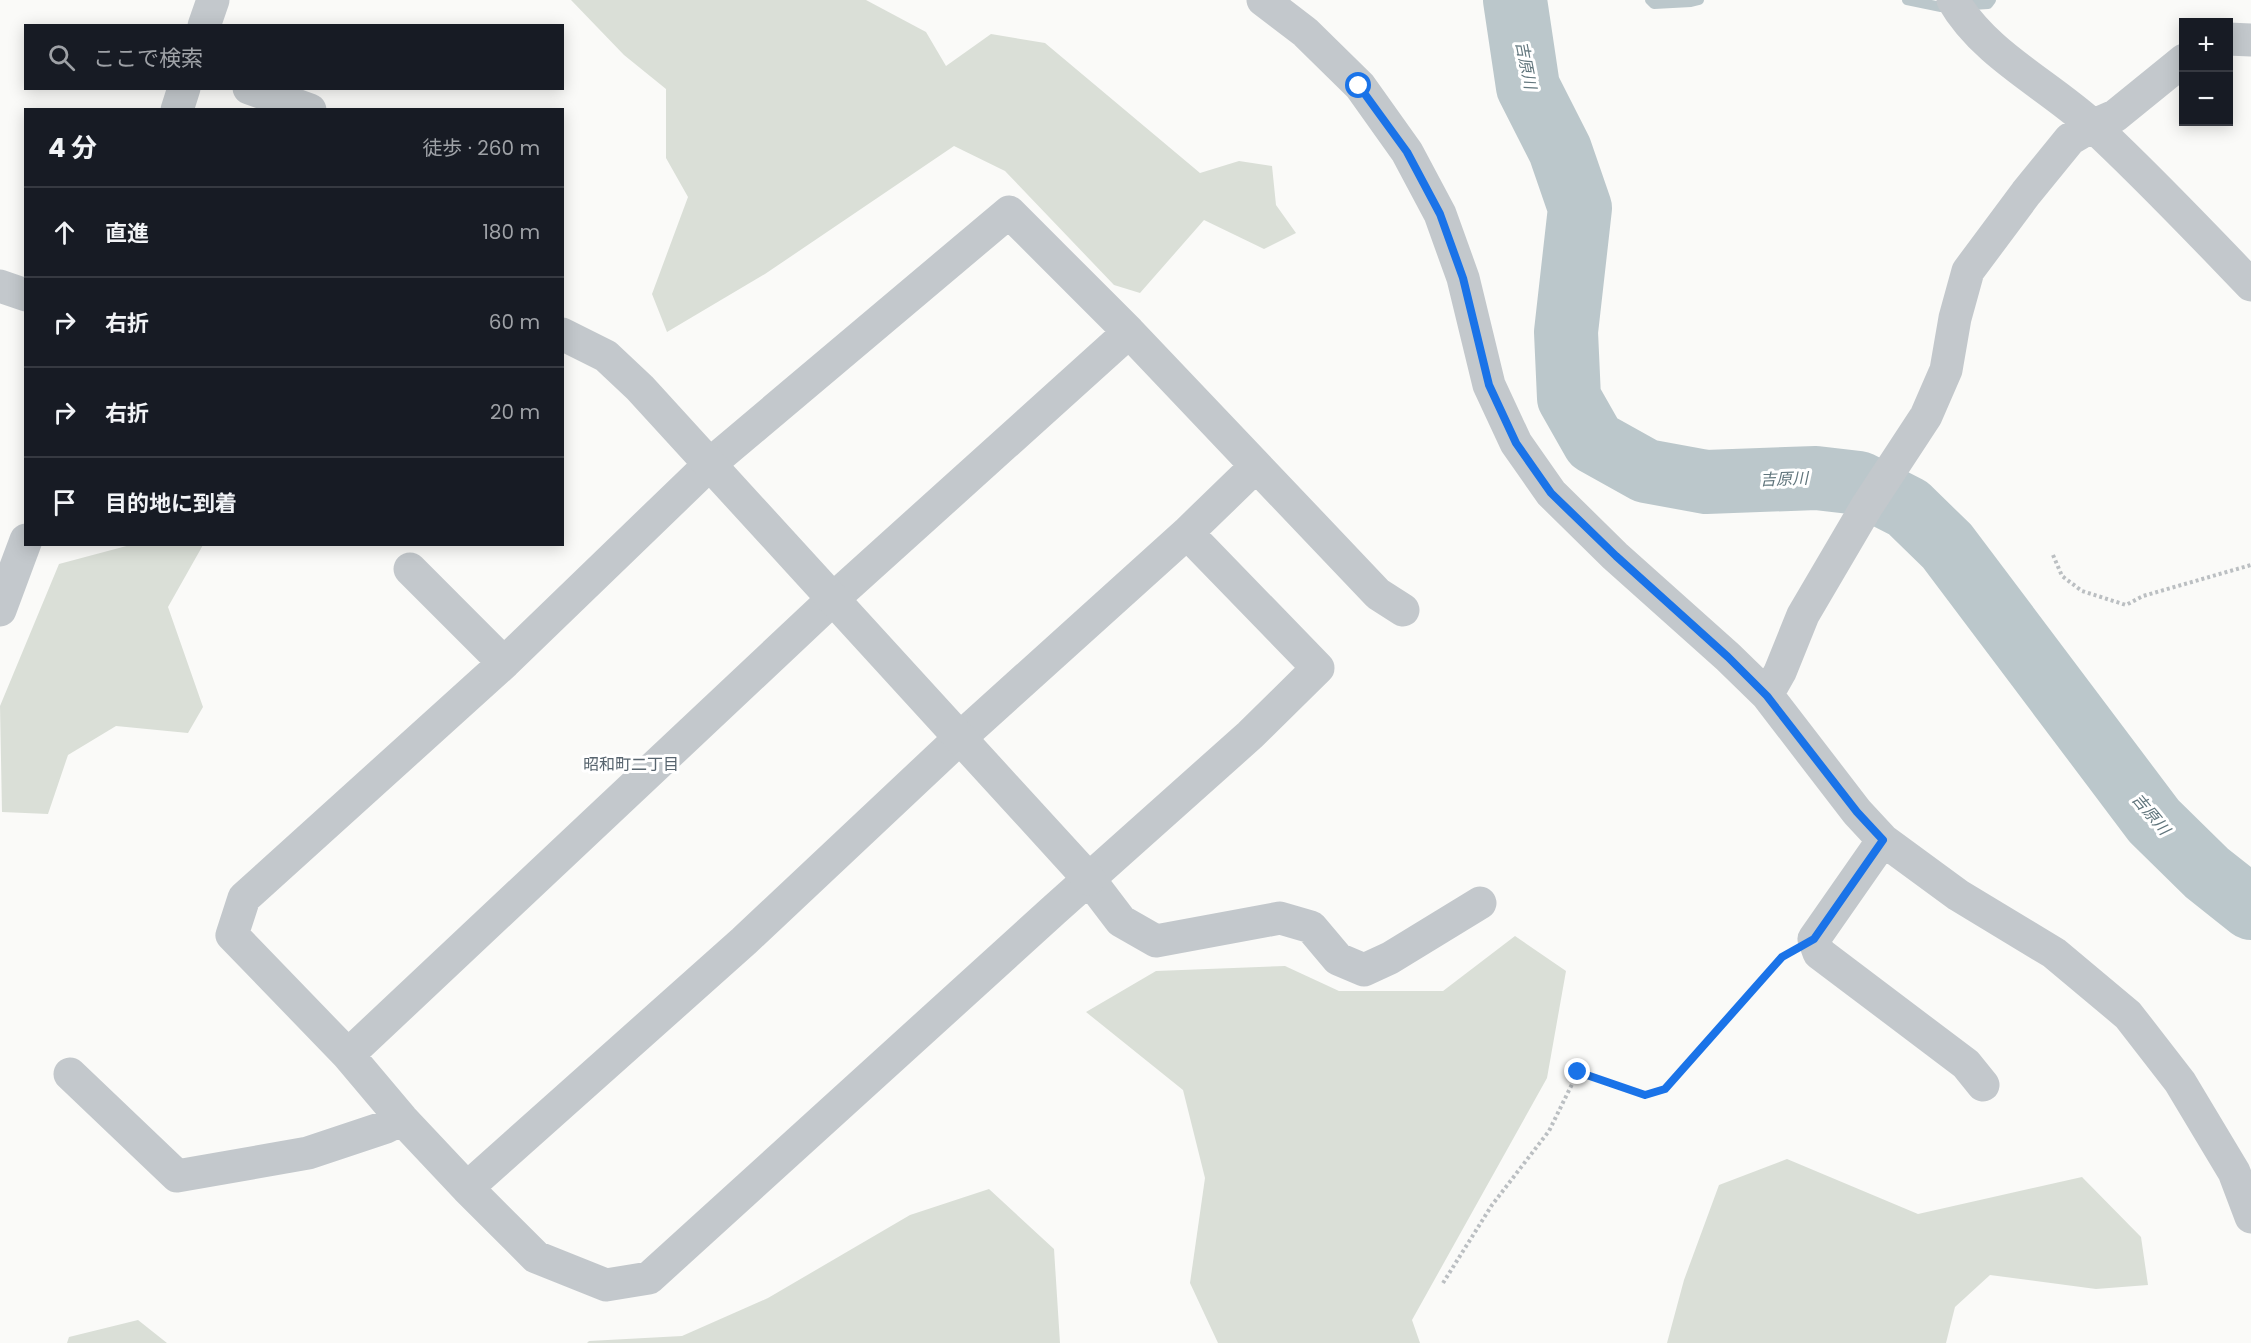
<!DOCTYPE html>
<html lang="ja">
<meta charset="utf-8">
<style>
:root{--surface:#171b24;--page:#242831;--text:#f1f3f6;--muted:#9ea1a6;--line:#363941}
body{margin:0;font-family:Poppins,"Noto Sans JP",sans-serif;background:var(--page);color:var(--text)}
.controls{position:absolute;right:18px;top:18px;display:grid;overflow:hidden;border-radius:0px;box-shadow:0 3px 15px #0003}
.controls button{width:54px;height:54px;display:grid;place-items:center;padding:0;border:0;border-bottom:2px solid var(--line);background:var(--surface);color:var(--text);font:30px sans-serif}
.stop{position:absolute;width:18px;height:18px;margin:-14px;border:4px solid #1a73e8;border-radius:50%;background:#fff}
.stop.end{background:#1a73e8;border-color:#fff;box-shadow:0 2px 6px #0008}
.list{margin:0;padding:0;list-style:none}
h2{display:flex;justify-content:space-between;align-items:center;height:78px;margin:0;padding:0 24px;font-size:26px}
h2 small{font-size:20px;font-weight:400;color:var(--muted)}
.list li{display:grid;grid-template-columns:39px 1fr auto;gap:18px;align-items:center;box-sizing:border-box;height:90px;padding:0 24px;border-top:2px solid var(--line)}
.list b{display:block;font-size:22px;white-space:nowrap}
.list em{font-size:20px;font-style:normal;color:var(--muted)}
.icon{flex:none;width:33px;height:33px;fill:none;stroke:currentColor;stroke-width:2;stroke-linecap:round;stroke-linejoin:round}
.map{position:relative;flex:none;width:2251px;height:1343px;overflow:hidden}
.search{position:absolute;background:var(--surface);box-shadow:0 3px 15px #0003;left:24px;top:24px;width:540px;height:66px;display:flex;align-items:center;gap:15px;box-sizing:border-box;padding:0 21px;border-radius:0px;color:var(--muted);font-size:22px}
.panel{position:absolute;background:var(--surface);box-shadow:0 3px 15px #0003;left:24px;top:108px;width:540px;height:438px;border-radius:0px}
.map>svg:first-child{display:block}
.green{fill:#dadfd7}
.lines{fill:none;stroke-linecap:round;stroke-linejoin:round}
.stream{stroke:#bbc7cb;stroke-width:10}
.river{stroke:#bbc7cb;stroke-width:64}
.path{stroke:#bbbfc2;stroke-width:4;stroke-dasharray:3 3;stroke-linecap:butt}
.minor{stroke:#c3c8cc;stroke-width:33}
.tertiary{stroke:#c3c8cc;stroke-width:33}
.route{stroke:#1a73e8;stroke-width:8}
.labels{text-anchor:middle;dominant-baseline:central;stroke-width:6;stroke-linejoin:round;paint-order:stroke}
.water-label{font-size:16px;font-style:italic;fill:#60757c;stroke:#fff}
.neighbourhood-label{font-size:16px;fill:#57646e;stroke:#fff}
</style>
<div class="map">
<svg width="2251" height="1343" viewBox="0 0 2251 1343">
<rect width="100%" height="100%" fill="#fafaf8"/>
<path class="green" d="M 571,0 L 866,0 L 926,32 L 946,66 L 991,34 L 1045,43 L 1200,173 L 1239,161 L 1272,166 L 1276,205 L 1296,233 L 1264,249 L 1204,220 L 1140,293 L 1114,285 L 1005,171 L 954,146 L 765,274 L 667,332 L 652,294 L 688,197 L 666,158 L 666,89 L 624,55 Z
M 134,544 L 203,545 L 168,607 L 203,707 L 188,733 L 116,726 L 68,755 L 48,814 L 2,812 L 0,706 L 59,564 Z
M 1515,936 L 1566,971 L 1547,1078 L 1412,1320 L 1420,1343 L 1218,1343 L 1190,1283 L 1205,1178 L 1183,1090 L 1086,1012 L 1156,971 L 1285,966 L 1339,991 L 1443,991 Z
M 1787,1159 L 1918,1214 L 2082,1177 L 2141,1237 L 2148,1285 L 2096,1289 L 1990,1275 L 1955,1307 L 1946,1343 L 1667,1343 L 1684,1280 L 1719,1185 Z
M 989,1189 L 1054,1249 L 1060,1343 L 587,1343 L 589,1341 L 682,1336 L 768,1298 L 910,1215 Z
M 138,1320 L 167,1343 L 67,1343 L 69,1337 Z"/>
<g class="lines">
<path class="stream" d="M 1650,0 L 1654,4 L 1691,2 L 1699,0
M 1907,0 L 1941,7 L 1988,4 L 1991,0"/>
<path class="river" d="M 1515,0 L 1528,87 L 1560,150 L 1580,208 L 1566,332 L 1569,398 L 1594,442 L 1646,471 L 1706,482 L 1816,478 L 1859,483 L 1908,508 L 1947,546 L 2154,821 L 2207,873 L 2251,908"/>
<path class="path" d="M 2053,555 L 2062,576 L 2082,591 L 2126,605 L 2143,596 L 2251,565
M 1443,1283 L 1492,1205 L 1549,1131 L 1578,1072 L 1645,1095 L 1665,1089 L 1783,956"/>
<path class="minor" d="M 1263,0 L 1305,32 L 1360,86 L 1407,152 L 1440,214 L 1463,278 L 1489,385 L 1516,443 L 1551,493 L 1615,556 L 1728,657 L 1767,695 L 1857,812 L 1883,840 L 1958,895 L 2054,953 L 2128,1015 L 2180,1082 L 2234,1172 L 2251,1217
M 1953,0 C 1984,54 2047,84 2092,125 C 2147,176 2199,231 2251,285
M 204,26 L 213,0
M 2228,39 L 2251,40
M 249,88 L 310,110
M 177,110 L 184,88
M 1187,533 L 1318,668 L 1250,735 L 1054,910 L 649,1278 L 606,1285 L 536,1257 L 467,1188 L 402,1119 L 348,1055 L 232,935 L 244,898 L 504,663 L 710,464 L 1009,212 L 1129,332 L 1378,594 L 1403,610
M 410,569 L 504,663
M 0,610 L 26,540
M 1767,695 L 1780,672 L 1803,615 L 1867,506 L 1926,416 L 1946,370 L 1955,318 L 1968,271 L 2026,193 L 2070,139 L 2092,126 L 2115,116 L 2184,60
M 1883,840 L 1814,939 L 1819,953 L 1966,1064 L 1983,1085
M 1089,879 L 1121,921 L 1156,941 L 1280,918 L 1311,927 L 1338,959 L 1364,970 L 1390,958 L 1480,903
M 348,1055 L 833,599 L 1129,332
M 70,1074 L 177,1176 L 308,1153 L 386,1127 L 402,1119
M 467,1188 L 744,941 L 961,737 L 1187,533 L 1255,467"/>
<path class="tertiary" d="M 0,286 L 26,295
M 562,334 L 606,356 L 640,388 L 1089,879"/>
</g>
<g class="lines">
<path class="route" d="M 1359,86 L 1407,152 L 1440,214 L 1463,278 L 1489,385 L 1516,443 L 1551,493 L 1616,556 L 1728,657 L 1767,696 L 1857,812 L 1883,840 L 1814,939 L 1782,957 L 1665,1089 L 1645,1095 L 1578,1072"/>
</g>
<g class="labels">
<g class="water-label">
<text transform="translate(1526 65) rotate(79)">吉原川</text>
<text transform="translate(1784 479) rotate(-2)">吉原川</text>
<text transform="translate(2151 814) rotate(50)">吉原川</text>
</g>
<g class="neighbourhood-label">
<text x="631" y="764">昭和町二丁目</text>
</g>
</g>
</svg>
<div class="controls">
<button>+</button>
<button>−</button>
</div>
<div class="stop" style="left:1359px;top:86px"></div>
<div class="stop end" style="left:1578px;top:1072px"></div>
<div class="search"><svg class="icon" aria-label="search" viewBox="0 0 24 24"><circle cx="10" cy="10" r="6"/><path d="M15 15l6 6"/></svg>ここで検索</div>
<section class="panel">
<h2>4 分<small>徒歩 · 260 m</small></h2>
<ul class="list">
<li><svg class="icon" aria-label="ahead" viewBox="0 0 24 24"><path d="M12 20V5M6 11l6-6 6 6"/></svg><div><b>直進</b></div><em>180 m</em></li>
<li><svg class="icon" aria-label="right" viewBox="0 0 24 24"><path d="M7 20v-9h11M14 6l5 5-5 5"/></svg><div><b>右折</b></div><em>60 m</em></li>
<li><svg class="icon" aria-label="right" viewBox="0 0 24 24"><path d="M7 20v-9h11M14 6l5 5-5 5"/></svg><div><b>右折</b></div><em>20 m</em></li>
<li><svg class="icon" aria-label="arrive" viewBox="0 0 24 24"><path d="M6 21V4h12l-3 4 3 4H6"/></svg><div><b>目的地に到着</b></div></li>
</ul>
</section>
</div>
